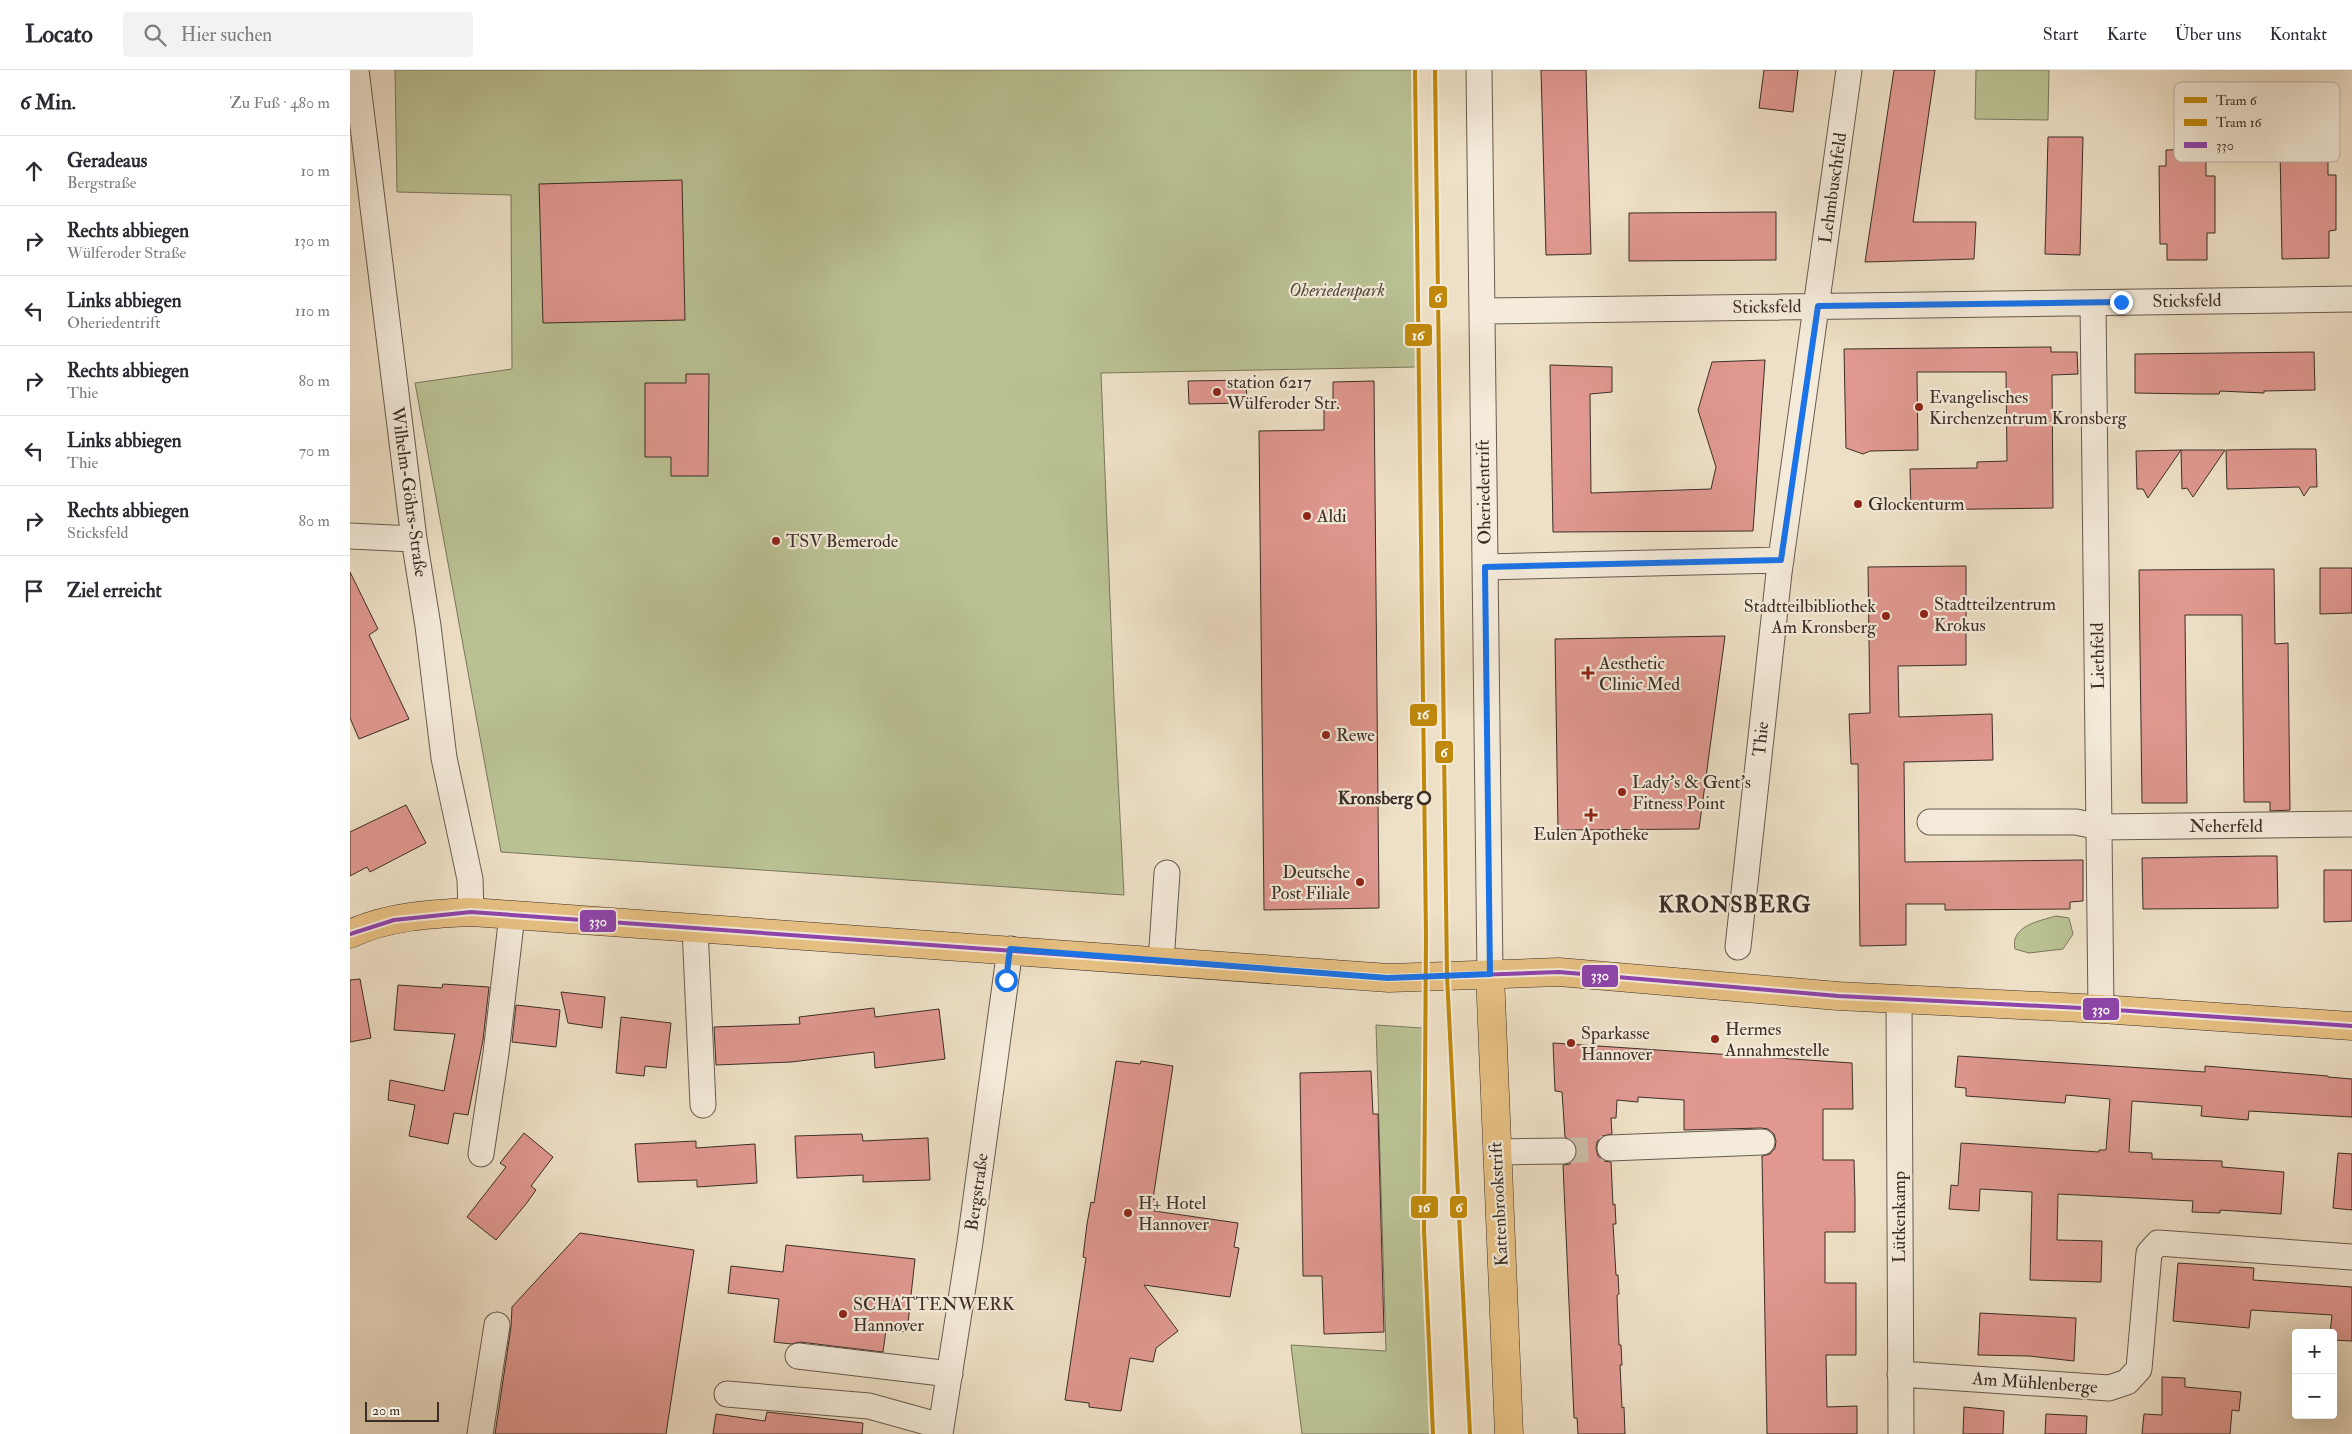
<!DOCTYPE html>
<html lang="de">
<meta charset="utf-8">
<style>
:root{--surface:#fff;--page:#f2f2f3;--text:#2b2b33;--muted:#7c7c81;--line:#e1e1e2}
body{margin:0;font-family:"IM FELL Double Pica",serif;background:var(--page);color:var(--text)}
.controls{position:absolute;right:15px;bottom:15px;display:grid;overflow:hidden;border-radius:5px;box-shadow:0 5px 20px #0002}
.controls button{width:45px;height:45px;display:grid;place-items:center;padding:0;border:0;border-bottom:1px solid var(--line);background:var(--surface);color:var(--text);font:25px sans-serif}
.scale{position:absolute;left:15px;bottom:12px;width:74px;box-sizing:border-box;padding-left:5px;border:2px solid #3b2e27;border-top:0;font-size:14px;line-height:18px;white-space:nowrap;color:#3b2e27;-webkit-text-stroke:4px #f4ebda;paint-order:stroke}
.stop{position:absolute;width:15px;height:15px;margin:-11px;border:4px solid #1a73e8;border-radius:50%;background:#fff}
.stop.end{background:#1a73e8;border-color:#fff;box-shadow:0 1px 5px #0008}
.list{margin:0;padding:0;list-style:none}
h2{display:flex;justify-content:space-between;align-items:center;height:65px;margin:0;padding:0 20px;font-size:21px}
h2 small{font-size:16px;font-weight:400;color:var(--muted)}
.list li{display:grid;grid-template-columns:32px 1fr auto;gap:15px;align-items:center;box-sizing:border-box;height:70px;padding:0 20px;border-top:1px solid var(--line)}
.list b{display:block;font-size:19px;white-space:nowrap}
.list p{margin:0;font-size:16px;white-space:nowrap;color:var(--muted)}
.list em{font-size:16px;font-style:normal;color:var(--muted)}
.icon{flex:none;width:28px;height:28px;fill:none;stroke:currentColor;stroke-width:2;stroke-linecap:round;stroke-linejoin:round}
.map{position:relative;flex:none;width:2002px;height:1364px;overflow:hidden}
header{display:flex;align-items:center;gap:30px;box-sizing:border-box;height:70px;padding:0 25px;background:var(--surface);border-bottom:1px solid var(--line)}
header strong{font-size:24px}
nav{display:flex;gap:28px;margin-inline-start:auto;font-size:18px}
.search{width:350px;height:45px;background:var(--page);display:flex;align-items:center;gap:12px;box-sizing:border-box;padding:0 18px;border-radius:5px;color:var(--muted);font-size:19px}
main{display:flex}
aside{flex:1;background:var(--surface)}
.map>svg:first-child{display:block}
.green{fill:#bac294;stroke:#7a785e}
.building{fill:#e09890;stroke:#3b2e27}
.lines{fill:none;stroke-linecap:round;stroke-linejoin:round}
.minor-tunnel{stroke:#cabca6;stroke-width:25;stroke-dasharray:25 12;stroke-linecap:butt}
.minor-casing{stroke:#685a4f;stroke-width:27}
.major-casing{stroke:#3b2e27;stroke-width:29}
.minor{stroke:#f4ebda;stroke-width:25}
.major{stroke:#e7c083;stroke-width:28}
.bus-1-casing{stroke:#f4ebda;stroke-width:8}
.bus-1{stroke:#8e44ad;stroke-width:4}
.tram-1-casing{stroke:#f4ebda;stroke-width:8}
.tram-2-casing{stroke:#f4ebda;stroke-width:8}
.tram-1{stroke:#c0890c;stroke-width:4}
.tram-2{stroke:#c0890c;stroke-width:4}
.route{stroke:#1a73e8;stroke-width:6}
.poi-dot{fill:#8f2418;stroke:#f4ebda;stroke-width:2}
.stop-dot{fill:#f4ebda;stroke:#3b2e27;stroke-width:2.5}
.labels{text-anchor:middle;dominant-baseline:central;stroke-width:4.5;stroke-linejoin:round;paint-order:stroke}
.street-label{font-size:18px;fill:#3b2e27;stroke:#f4ebda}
.park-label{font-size:18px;font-style:italic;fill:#544c3d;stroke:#f4ebda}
.poi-label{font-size:18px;fill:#3b2e27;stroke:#f4ebda;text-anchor:start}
.stop-label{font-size:18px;font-weight:bold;fill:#3b2e27;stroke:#f4ebda;text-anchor:end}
.district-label{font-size:22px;font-weight:bold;letter-spacing:1px;fill:#3b2e27;stroke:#f4ebda}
.key{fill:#f4ebda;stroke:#bcb2a4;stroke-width:1}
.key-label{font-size:14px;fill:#3b2e27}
.line-badge{stroke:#f4ebda;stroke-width:2}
.badge-label{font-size:14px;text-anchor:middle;font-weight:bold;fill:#fff}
</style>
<header>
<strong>Locato</strong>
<div class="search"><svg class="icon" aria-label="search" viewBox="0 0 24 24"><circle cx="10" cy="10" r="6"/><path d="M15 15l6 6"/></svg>Hier suchen</div>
<nav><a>Start</a><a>Karte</a><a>Über uns</a><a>Kontakt</a></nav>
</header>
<main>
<aside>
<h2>6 Min.<small>Zu Fuß · 480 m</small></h2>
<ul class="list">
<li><svg class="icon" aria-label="ahead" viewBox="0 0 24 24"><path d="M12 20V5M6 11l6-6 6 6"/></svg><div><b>Geradeaus</b><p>Bergstraße</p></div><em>10 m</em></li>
<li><svg class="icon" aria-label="right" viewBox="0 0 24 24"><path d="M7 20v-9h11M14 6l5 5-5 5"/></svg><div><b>Rechts abbiegen</b><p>Wülferoder Straße</p></div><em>130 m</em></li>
<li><svg class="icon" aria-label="left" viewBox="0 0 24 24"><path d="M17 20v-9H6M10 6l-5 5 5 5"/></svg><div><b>Links abbiegen</b><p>Oheriedentrift</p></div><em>110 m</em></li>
<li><svg class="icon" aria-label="right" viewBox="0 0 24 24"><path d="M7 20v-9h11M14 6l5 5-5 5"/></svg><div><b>Rechts abbiegen</b><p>Thie</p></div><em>80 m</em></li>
<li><svg class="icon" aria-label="left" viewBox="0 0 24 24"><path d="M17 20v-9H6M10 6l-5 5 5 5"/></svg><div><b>Links abbiegen</b><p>Thie</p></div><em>70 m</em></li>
<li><svg class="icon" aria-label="right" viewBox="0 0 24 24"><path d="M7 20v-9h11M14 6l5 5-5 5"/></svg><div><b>Rechts abbiegen</b><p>Sticksfeld</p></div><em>80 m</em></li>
<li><svg class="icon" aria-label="arrive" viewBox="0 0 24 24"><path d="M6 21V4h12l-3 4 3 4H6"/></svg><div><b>Ziel erreicht</b></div></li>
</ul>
</aside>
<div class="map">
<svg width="2002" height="1364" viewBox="0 0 2002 1364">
<rect width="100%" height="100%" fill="#eee0c6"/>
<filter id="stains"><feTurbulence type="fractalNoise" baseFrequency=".004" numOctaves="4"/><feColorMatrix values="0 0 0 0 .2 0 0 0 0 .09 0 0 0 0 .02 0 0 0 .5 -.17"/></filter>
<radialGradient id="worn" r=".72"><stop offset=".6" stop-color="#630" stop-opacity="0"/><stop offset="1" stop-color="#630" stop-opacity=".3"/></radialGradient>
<path class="green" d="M 45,0 L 1062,0 L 1066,297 L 751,303 L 764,630 L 774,825 L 151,782 L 65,313 L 162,299 L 161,125 L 47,122 Z
M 1626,0 L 1699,0 L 1698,50 L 1625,49 Z
M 1706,846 L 1719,848 L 1723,864 L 1713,879 L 1679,883 L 1665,879 C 1660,856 1689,851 1706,846 Z
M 1026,955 L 1072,958 L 1072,1160 L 1082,1364 L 952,1364 L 941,1275 L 1036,1281 Z"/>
<path class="building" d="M 1191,0 L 1236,0 L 1241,184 L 1196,185 Z
M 1414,0 L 1448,0 L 1443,42 L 1409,38 Z
M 1544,0 L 1585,0 L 1563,152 L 1626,152 L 1624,189 L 1515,192 Z
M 1698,67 L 1733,67 L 1730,185 L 1695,184 Z
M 1930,78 L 1978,78 L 1978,105 L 1986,105 L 1986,160 L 1979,161 L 1979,188 L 1932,189 Z
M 1856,79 L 1856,106 L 1865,106 L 1865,163 L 1857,163 L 1857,190 L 1817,190 L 1817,174 L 1810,174 L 1809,96 L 1816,96 L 1816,80 Z
M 332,110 L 335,250 L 193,253 L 189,114 Z
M 1426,142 L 1426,190 L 1279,191 L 1279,143 Z
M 1701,277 L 1701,282 L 1727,282 L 1728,304 L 1702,305 L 1703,438 L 1561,440 L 1560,399 L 1627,398 L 1627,392 L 1657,391 L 1656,302 L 1567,302 L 1568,380 L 1520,381 L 1513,384 L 1496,378 L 1494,279 Z
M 1964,282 L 1965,320 L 1914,321 L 1914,323 L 1870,321 L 1869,324 L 1846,324 L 1785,323 L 1785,284 Z
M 1415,290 L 1403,461 L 1203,462 L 1200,295 L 1262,297 L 1262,322 L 1240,324 L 1241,423 L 1361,419 L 1366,397 L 1348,340 L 1362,292 Z
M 336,304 L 359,304 L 358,406 L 321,406 L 321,387 L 295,387 L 295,313 L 336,313 Z
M 896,310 L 897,333 L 839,334 L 838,311 Z
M 1024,311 L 1029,838 L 914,840 L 909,361 L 974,360 L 974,336 L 983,336 L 983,312 Z
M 1943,379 L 1966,379 L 1967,417 L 1960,417 L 1954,426 L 1949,417 L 1877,419 L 1876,380 Z
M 1831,380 L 1875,380 L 1843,427 L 1837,418 L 1832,419 Z
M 1831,380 L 1798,428 L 1793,419 L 1787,419 L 1786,381 Z
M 1616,496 L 1616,595 L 1548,596 L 1549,647 L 1642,644 L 1643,690 L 1554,692 L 1555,792 L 1733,790 L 1733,831 L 1720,832 L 1720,839 L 1595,840 L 1595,834 L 1556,834 L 1556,875 L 1510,876 L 1508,694 L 1501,694 L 1499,644 L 1520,643 L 1518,497 Z
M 1970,498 L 2002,498 L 2002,543 L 1970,544 Z
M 1924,499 L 1925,574 L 1938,573 L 1940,740 L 1920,741 L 1920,732 L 1894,732 L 1892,545 L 1835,545 L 1837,733 L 1792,733 L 1789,500 Z
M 0,502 L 28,559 L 19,565 L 59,649 L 9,669 L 0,648 Z
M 1375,566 L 1349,759 L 1208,760 L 1205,569 Z
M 56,735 L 76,773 L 20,802 L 17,797 L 0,806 L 0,762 Z
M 1909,786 L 1927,786 L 1928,838 L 1793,839 L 1792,788 Z
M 1974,800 L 2002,800 L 2002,851 L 1974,852 Z
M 10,909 L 21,968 L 0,972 L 0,910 Z
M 93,914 L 139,917 L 133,970 L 118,1045 L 104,1043 L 98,1074 L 59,1066 L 65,1035 L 38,1030 L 40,1010 L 94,1021 L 105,964 L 44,960 L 48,915 L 92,918 Z
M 211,922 L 255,927 L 252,958 L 218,953 Z
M 166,935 L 210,940 L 206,977 L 162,972 Z
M 524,938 L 525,947 L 589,939 L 595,989 L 525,998 L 524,982 L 441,992 L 366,995 L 364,957 L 450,954 L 449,947 Z
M 271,947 L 321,953 L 316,998 L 295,996 L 294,1006 L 266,1003 Z
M 1203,973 L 1502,993 L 1503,1039 L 1473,1039 L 1473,1090 L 1504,1090 L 1505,1129 L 1505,1162 L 1475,1162 L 1475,1213 L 1506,1213 L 1506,1285 L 1476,1285 L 1477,1337 L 1507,1336 L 1507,1364 L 1417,1364 L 1412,1086 L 1420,1084 L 1425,1078 L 1426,1071 L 1424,1064 L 1418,1059 L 1411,1058 L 1334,1060 L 1334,1030 L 1288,1027 L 1288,1032 L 1267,1030 L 1266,1048 L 1261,1048 L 1262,1064 L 1252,1066 L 1247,1072 L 1246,1078 L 1248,1086 L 1254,1091 L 1261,1092 L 1263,1135 L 1265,1134 L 1266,1154 L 1263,1154 L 1266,1205 L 1268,1205 L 1269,1224 L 1267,1225 L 1269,1275 L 1271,1275 L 1272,1295 L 1270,1295 L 1272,1338 L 1274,1337 L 1275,1364 L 1228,1364 L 1227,1348 L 1224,1348 L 1213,1095 L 1220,1094 L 1225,1088 L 1227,1080 L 1225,1073 L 1215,1067 L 1212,1022 L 1205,1021 Z
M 1608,986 L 1855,1002 L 1855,996 L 1978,1006 L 1978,1007 L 2002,1009 L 2002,1047 L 1899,1041 L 1898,1050 L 1851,1046 L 1852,1036 L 1782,1031 L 1779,1082 L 1802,1083 L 1802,1089 L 1872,1091 L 1872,1097 L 1934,1102 L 1931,1144 L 1870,1140 L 1870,1143 L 1842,1142 L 1843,1131 L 1708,1124 L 1707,1170 L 1752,1171 L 1751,1212 L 1680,1210 L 1682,1122 L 1630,1119 L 1629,1141 L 1599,1139 L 1601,1115 L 1608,1116 L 1611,1073 L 1749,1082 L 1749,1080 L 1756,1080 L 1760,1029 L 1716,1025 L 1715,1033 L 1616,1026 L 1616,1018 L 1605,1017 Z
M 766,991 L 790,994 L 791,991 L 823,996 L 803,1129 L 807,1130 L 804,1141 L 888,1153 L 884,1177 L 889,1178 L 880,1227 L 794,1215 L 828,1261 L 806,1278 L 803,1292 L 780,1288 L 771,1341 L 739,1337 L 739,1333 L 715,1330 L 736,1188 L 733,1187 L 737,1154 L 741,1132 L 744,1133 Z
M 1021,1001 L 1023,1044 L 1028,1044 L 1034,1262 L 974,1264 L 972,1206 L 953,1206 L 950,1003 Z
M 174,1063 L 203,1087 L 181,1116 L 186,1120 L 176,1134 L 146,1170 L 117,1147 L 156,1097 L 150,1093 Z
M 512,1064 L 513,1071 L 578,1068 L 580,1110 L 513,1112 L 513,1105 L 447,1108 L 445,1066 Z
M 346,1071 L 346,1078 L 405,1074 L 407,1113 L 347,1117 L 347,1110 L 288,1112 L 285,1074 Z
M 1988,1083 L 2002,1084 L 2002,1140 L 1983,1138 Z
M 230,1163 L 344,1180 L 316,1364 L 145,1364 L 161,1257 L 162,1237 Z
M 436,1175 L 565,1189 L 557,1262 L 536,1260 L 533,1282 L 450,1272 L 441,1274 L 424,1272 L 429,1229 L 378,1223 L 381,1196 L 433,1202 Z
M 1828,1193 L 1904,1198 L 1903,1210 L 2002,1217 L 2002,1271 L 1983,1270 L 1983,1263 L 1980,1263 L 1982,1245 L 1901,1240 L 1899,1258 L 1823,1251 Z
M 1630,1243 L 1726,1248 L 1724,1291 L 1679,1286 L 1628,1285 Z
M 1812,1307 L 1835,1308 L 1835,1317 L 1891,1322 L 1889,1341 L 1882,1340 L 1880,1364 L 1792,1364 L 1794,1344 L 1812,1345 Z
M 1614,1337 L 1654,1341 L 1653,1364 L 1613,1364 Z
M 417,1342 L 513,1353 L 512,1364 L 363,1364 L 366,1344 L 415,1351 Z
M 1696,1344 L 1737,1346 L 1736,1364 L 1695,1364 Z"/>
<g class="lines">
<path class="minor-tunnel" d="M 1213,1081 L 1260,1078"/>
<g class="minor-casing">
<path id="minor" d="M 6,0 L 64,469 L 78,556 L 94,688 L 120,809 L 121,842
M 1129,0 L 1140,904
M 1743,233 L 1751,939
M 1132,241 L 2002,229
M 0,466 L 64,469
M 1135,497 L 1431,490
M 1580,752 L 1726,752 L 1750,757 L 2002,754
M 345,858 L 353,1035
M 1388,877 L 1429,503 L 1499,0
M 811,892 L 817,803
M 1549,929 L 1551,1364
M 1260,1078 L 1412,1072
M 1147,1082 L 1213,1081
M 131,1084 L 146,983 L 162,845
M 448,1286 L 600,1304
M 1550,1304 L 1759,1318 L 1777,1312 L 1789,1299 L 1799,1183 L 1808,1173 L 2002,1187
M 377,1324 L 519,1336 L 591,1356
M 130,1364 L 147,1255
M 590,1364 L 620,1172 L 660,879"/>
</g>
<g class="major-casing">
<path id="major" d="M 0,864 C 38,846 80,844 121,842 L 1039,908 L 1209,902 L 1488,926 L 1751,939 L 2002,956
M 1140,904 L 1159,1364"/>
</g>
<use href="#minor" class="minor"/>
<use href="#major" class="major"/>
<g class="bus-1-casing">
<path id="bus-1" d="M 0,864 L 44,850 L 121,842 L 1039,908 L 1209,902 L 1488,926 L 1751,939 L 2002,956"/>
</g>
<use href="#bus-1" class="bus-1"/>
<g class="tram-1-casing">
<path id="tram-1" d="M 1085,0 L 1097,906 L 1120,1364"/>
</g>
<g class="tram-2-casing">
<path id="tram-2" d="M 1065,0 L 1076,866 L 1074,1160 L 1083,1364"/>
</g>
<use href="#tram-1" class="tram-1"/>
<use href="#tram-2" class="tram-2"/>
</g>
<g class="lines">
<path class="route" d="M 656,910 L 660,879 L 1038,908 L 1140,904 L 1135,497 L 1431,490 L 1468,236 L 1771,232"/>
</g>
<g class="poi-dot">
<circle cx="867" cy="322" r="5"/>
<circle cx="1569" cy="337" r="5"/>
<circle cx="1508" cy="434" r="5"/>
<circle cx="957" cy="446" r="5"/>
<circle cx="426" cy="471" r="5"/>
<circle cx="1574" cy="544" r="5"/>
<circle cx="1536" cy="546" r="5"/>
<path d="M1235.5 595.5h5v5h5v5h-5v5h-5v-5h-5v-5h5z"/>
<circle cx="976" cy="665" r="5"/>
<circle cx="1272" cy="722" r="5"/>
<path d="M1238.5 737.5h5v5h5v5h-5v5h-5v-5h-5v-5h5z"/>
<circle cx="1010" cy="812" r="5"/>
<circle cx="1365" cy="969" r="5"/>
<circle cx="1221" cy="973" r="5"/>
<circle cx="778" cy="1143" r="5"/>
<circle cx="493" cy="1244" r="5"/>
</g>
<circle class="stop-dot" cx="1074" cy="728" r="6"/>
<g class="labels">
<g class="street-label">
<text transform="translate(1483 118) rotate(-82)">Lehmbuschfeld</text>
<text transform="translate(1837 231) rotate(-1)">Sticksfeld</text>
<text transform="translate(1417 237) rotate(-1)">Sticksfeld</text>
<text transform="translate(59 422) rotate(82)">Wilhelm-Göhrs-Straße</text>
<text transform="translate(1134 422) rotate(-91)">Oheriedentrift</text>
<text transform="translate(1748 586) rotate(-91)">Liethfeld</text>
<text transform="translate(1411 669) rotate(-84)">Thie</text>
<text x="1876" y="756">Neherfeld</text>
<text transform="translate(627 1122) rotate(-82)">Bergstraße</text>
<text transform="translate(1149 1134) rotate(-93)">Kattenbrookstrift</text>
<text transform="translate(1549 1147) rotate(-90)">Lütkenkamp</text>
<text transform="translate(1685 1313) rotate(4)">Am Mühlenberge</text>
</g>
<g class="park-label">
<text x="987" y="220">Oheriedenpark</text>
</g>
<g class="poi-label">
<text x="877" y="312">station 6217<tspan x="877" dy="21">Wülferoder Str.</tspan></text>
<text x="1579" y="327">Evangelisches<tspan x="1579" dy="21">Kirchenzentrum Kronsberg</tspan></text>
<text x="1518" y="434">Glockenturm</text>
<text x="967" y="446">Aldi</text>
<text x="436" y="471">TSV Bemerode</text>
<text x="1584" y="534">Stadtteilzentrum<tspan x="1584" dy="21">Krokus</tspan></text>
<text x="1526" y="536" text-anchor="end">Stadtteilbibliothek<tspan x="1526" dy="21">Am Kronsberg</tspan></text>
<text x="1249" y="593">Aesthetic<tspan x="1249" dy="21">Clinic Med</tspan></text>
<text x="986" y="665">Rewe</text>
<text x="1282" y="712">Lady's &amp; Gent's<tspan x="1282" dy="21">Fitness Point</tspan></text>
<text x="1241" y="764" text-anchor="middle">Eulen Apotheke</text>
<text x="1000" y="802" text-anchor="end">Deutsche<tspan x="1000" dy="21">Post Filiale</tspan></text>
<text x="1375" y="959">Hermes<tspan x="1375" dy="21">Annahmestelle</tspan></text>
<text x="1231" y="963">Sparkasse<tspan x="1231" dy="21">Hannover</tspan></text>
<text x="788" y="1133">H+ Hotel<tspan x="788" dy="21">Hannover</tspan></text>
<text x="503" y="1234">SCHATTENWERK<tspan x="503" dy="21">Hannover</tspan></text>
</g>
<g class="stop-label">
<text x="1063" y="728">Kronsberg</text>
</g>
<g class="district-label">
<text x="1385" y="835">KRONSBERG</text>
</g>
</g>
<rect x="1824" y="12" width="166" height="80" rx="8" class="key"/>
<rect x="1834" y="27" width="23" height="6" fill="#c0890c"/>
<rect x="1834" y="49" width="23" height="7" fill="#c0890c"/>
<rect x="1834" y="72" width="23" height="6" fill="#8e44ad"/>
<g class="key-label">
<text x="1866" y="35">Tram 6</text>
<text x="1866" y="57">Tram 16</text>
<text x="1866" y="80">330</text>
</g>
<g class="line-badge">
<rect x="1078" y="215" width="20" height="24" rx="5" fill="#c0890c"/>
<rect x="1054" y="253" width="29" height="24" rx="5" fill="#c0890c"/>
<rect x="1059" y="633" width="29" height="24" rx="5" fill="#c0890c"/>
<rect x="1084" y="670" width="20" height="24" rx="5" fill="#c0890c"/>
<rect x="229" y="839" width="38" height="24" rx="5" fill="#8e44ad"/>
<rect x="1231" y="894" width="38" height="24" rx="5" fill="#8e44ad"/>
<rect x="1732" y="927" width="38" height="24" rx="5" fill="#8e44ad"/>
<rect x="1060" y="1125" width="29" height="24" rx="5" fill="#c0890c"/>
<rect x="1099" y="1125" width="19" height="24" rx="5" fill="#c0890c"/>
</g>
<g class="badge-label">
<text x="1088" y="232">6</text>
<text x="1068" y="270">16</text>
<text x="1073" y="649">16</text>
<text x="1094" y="687">6</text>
<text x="248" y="856">330</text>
<text x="1250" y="910">330</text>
<text x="1751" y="944">330</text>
<text x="1074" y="1142">16</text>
<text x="1109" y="1142">6</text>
</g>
<rect width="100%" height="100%" filter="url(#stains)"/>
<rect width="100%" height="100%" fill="url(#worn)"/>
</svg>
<div class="controls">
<button>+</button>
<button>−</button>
</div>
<div class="scale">20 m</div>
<div class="stop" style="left:656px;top:910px"></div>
<div class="stop end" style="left:1771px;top:232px"></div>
</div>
</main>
